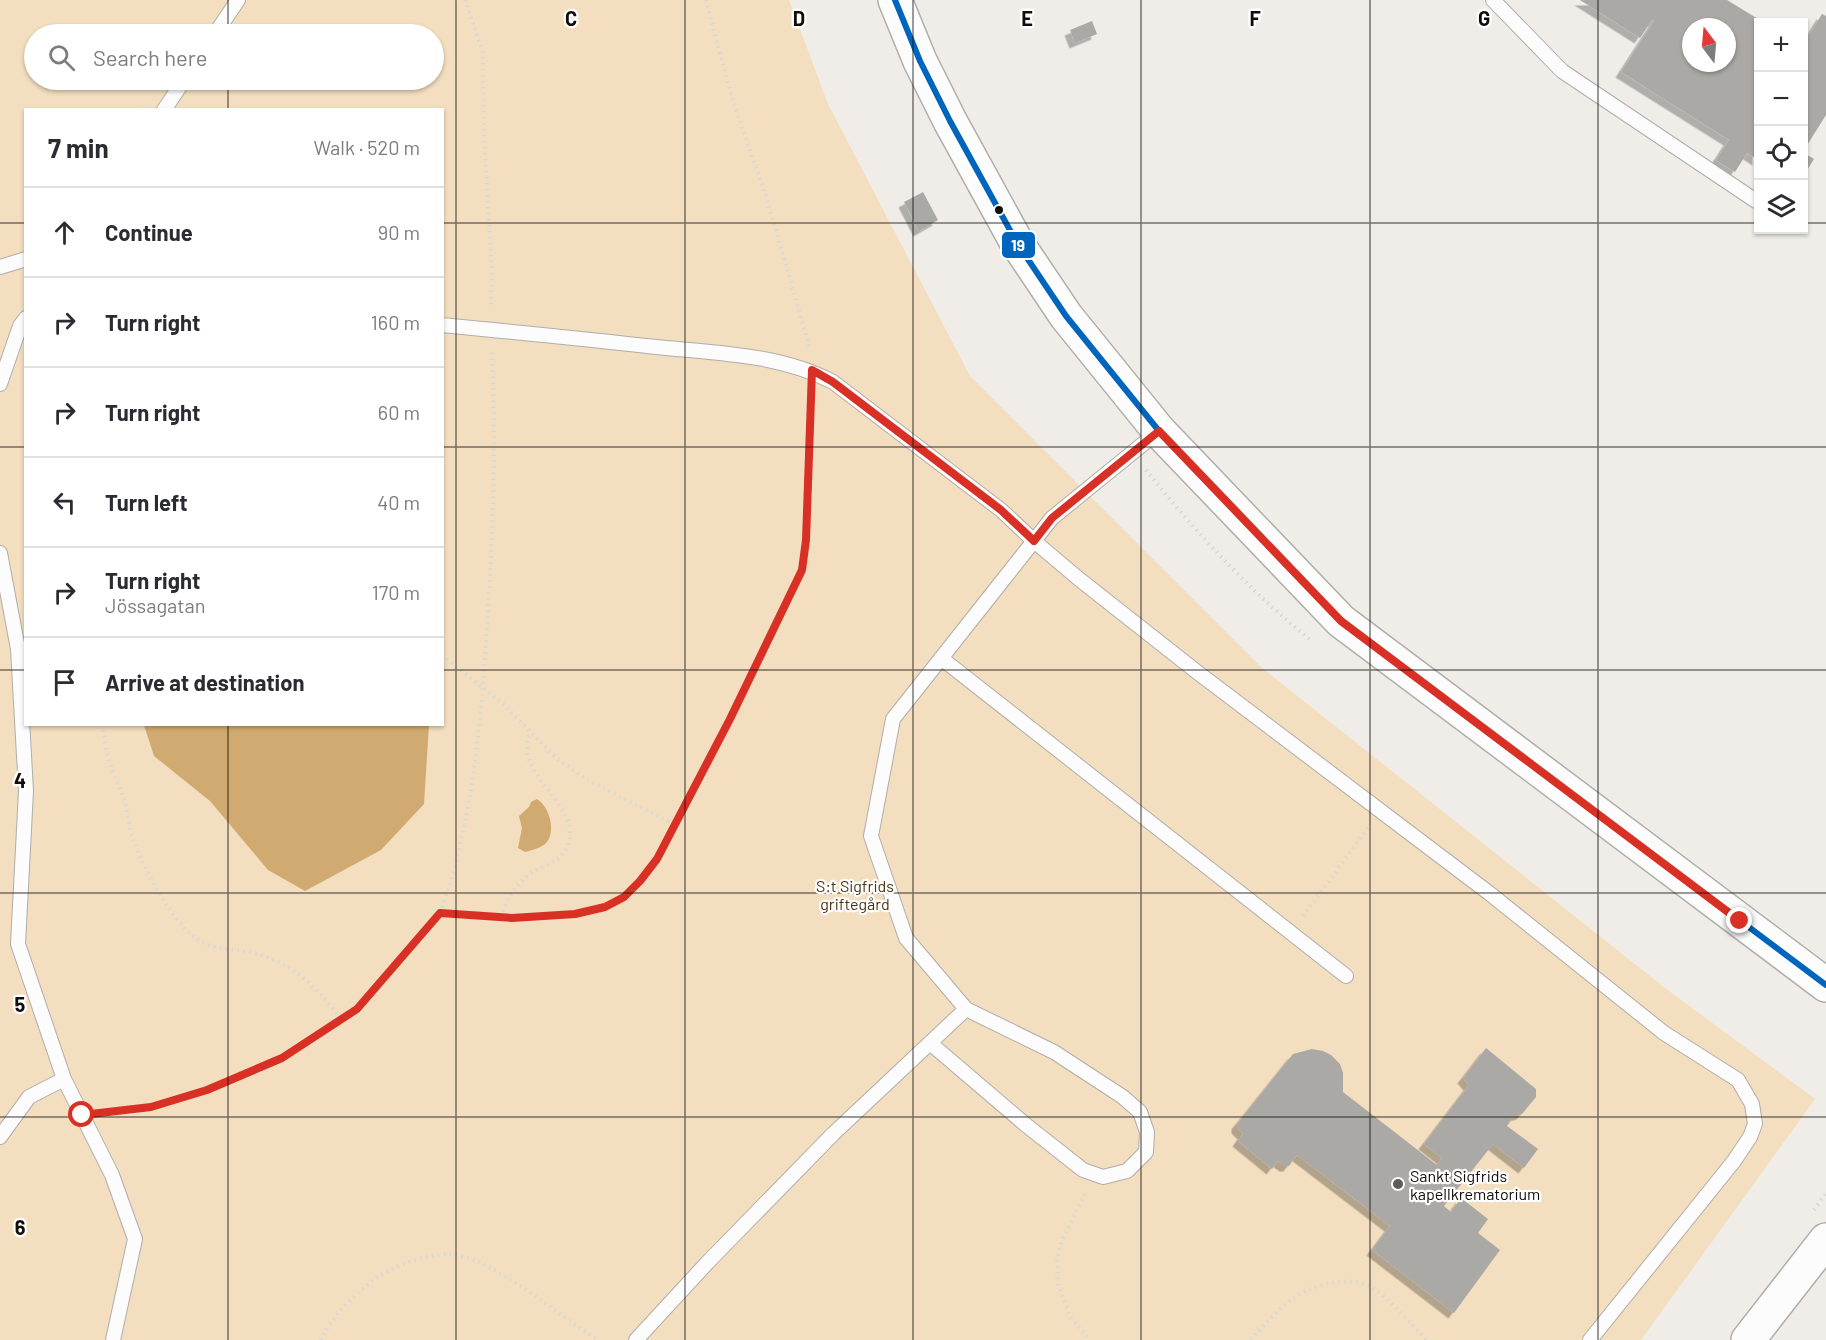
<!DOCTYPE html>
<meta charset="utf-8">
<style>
:root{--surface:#fff;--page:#f7f7f7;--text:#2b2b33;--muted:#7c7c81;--line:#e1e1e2}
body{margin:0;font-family:Barlow,sans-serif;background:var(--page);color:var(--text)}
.controls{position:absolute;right:18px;top:18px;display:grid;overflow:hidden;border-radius:0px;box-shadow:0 2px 4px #0004}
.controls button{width:54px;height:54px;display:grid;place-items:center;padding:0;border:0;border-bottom:2px solid var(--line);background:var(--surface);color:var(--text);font:30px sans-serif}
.compass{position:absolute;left:1682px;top:18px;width:54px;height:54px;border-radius:50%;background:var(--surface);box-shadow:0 2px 4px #0004;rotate:344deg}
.stop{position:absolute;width:18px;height:18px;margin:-14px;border:4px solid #d93025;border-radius:50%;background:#fff}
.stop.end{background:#d93025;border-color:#fff;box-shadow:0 2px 6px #0008}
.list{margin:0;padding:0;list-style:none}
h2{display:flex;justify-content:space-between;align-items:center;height:78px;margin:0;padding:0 24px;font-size:26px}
h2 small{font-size:20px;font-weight:400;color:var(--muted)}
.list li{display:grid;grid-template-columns:39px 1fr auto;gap:18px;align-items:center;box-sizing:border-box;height:90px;padding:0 24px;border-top:2px solid var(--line)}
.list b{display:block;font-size:22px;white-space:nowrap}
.list p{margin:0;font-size:20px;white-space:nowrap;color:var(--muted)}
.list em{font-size:20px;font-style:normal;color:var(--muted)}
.icon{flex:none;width:33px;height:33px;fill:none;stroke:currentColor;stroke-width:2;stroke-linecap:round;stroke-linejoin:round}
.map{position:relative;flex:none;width:1826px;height:1340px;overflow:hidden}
.search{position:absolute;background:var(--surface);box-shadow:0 2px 4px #0004;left:24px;top:24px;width:420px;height:66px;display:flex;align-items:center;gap:15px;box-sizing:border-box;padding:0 21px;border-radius:33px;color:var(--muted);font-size:22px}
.panel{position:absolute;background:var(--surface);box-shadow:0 2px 4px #0004;left:24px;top:108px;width:420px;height:618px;border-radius:0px}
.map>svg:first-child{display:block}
.green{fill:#f3debf;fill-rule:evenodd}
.water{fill:#d0aa70}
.building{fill:#aba9a5;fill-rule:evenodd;filter:url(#shadow)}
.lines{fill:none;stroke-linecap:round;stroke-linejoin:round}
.lane-casing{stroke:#b0adaa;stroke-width:16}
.secondary-casing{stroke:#b0adaa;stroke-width:36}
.path{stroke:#d7d7d5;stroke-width:4;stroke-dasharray:1.5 4.5;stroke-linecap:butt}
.lane{stroke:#fdfcfc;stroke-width:14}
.secondary{stroke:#fdfcfc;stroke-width:33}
.bus-1-casing{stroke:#fff;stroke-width:10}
.bus-1{stroke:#0065bd;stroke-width:6}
.route{stroke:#d93025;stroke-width:8}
.grid{fill:none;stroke:#100d0a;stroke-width:1.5;stroke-opacity:0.55}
.bus-dot{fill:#100d0a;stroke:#fff;stroke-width:2}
.poi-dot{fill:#5e5b58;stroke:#fff;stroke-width:2}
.labels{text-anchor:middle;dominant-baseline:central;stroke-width:4.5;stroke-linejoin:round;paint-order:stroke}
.park-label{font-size:16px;fill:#493310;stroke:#fff}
.poi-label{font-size:16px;fill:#100d0a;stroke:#fff;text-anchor:start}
.grid-label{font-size:20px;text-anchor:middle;font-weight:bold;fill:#100d0a;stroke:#fff;stroke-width:4.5;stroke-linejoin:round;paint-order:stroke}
.line-badge{stroke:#fff;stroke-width:2}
.badge-label{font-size:16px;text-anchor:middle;font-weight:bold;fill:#fff}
</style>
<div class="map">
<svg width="1826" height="1340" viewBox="0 0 1826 1340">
<defs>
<filter id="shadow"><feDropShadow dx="-5.5" dy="5.5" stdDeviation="0" flood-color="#0004"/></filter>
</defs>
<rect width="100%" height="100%" fill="#f0ede8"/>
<path class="green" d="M 0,0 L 789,0 L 828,104 L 970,376 L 1261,667 L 1665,988 L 1815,1099 L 1641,1340 L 0,1340 ZM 34,34 L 434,34 L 434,80 L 34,80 ZM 26,110 L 442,110 L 442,724 L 26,724 Z"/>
<path class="water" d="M 144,725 L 429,725 L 424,804 L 381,850 L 305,891 L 268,870 L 210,801 L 154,756 Z
M 537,799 C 549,806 556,830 547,842 C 542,848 532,850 525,852 L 518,848 L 522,828 L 519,816 L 529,807 L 531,802 Z"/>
<path class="building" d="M 1580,0 L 1727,0 L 1763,22 L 1758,22 L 1758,160 L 1747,153 L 1735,172 L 1716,160 L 1729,140 L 1621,72 L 1654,21 L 1652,20 L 1640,38 ZM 1691,27 L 1727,27 L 1727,63 L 1691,63 Z
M 1822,14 L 1826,16 L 1826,115 L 1804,150 L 1804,43 Z
M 1092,21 L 1097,34 L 1075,43 L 1070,30 Z
M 1804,153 L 1814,159 L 1804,175 Z
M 923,192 L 938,220 L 919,231 L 904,202 Z
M 1486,1048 L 1536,1089 L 1536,1097 L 1522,1114 L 1514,1116 L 1507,1126 L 1538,1149 L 1524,1168 L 1493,1144 L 1444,1206 L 1451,1212 L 1461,1198 L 1488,1219 L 1478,1233 L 1500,1250 L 1454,1313 L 1372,1250 L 1390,1226 L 1297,1155 L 1289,1166 L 1285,1166 L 1278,1161 L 1272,1169 L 1238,1141 L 1243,1134 L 1237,1128 L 1237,1124 L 1293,1054 L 1312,1049 L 1323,1051 L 1331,1055 L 1340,1064 L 1343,1073 L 1343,1092 L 1437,1165 L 1442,1158 L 1424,1144 L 1469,1085 L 1463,1078 Z"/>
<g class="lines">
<g class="lane-casing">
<path id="lane" d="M 1493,0 L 1562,71 L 1756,201
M 215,34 L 238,0
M 164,110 L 184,80
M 0,267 L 26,259
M 442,325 C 514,332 585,339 656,347 C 715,353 780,354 833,382 L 1001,510 L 1034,541 L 1079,579 L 1197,672 L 1489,893 L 1664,1033 L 1738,1080 L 1752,1104 L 1755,1124 L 1750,1137 L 1734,1161 L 1590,1340
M 0,384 L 20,326 L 26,318
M 0,553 L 18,649 L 26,791 L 18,944 L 64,1079 L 112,1175 L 135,1239 L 113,1340
M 941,658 L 1346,976
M 930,1043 L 1026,1125 L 1083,1170 L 1103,1177 L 1127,1171 L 1146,1152 L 1147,1132 L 1140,1112 L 1123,1097 L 1054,1052 L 966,1009
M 0,1137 L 29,1097 L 64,1079
M 636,1340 L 707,1263 L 833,1134 L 966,1009 L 906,938 L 871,836 L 893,719 L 1052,518 L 1159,431"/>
</g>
<g class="secondary-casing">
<path id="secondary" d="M 895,0 L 920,61 L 950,121 L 1017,243 L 1066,316 L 1159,431 L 1341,621 L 1826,985
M 1748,1340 L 1826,1240"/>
</g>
<path class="path" d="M 465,0 L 483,52 L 484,137 L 492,271 L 491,308
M 706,0 L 732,98 L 767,199 L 810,349
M 1146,470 C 1195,531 1250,592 1312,641
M 442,655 L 504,705 L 556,758 L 586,779 L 675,825
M 103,724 C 104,735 105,746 108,756 C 112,772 120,787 125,803 C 128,815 129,828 133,839 C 144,869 175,930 204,943 C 221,951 239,949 257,954 C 294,963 319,990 342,1020
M 440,913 C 473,820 481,723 487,626 C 493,534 496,443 492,352
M 1303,916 L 1368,828
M 501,917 C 506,901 517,881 533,872 C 542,867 558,862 564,852 C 586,818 541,791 530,762 C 527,755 527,747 527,739 L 533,733
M 103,1112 L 151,1106 L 207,1091 L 282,1058 L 357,1009 L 440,913 L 512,918 L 575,914 L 605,907 L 624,896 L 640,881 L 657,859 L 730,719 L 802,570 L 806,540 L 811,395
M 1085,1194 L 1062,1240 L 1057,1259 L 1058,1285 L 1071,1318 L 1090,1340
M 1814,1210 L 1826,1193
M 321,1340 C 329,1320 355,1294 372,1281 C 389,1268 427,1253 449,1254 C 490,1255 561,1318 599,1340
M 1251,1340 C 1277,1311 1296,1287 1337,1282 C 1347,1281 1360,1281 1369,1286 C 1387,1295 1411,1325 1427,1340"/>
<use href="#lane" class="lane"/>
<use href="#secondary" class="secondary"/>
<g class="bus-1-casing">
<path id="bus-1" d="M 895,0 L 920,61 L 950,121 L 1017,243 L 1066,316 L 1159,431 L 1341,621 L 1826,985"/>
</g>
<use href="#bus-1" class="bus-1"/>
</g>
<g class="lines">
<path class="route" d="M 82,1115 L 151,1107 L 207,1090 L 282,1058 L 357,1009 L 440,913 L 512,918 L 575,914 L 605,907 L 624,897 L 640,881 L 657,859 L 730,719 L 802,570 L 806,540 L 812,370 L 833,382 L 1001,510 L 1034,541 L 1052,518 L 1159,431 L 1341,621 L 1740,921"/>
</g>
<path class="grid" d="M 228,0 L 228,34M 456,0 L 456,1340M 685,0 L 685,1340M 913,0 L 913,1340M 1141,0 L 1141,1340M 1370,0 L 1370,1340M 1598,0 L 1598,1340M 228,80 L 228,110M 0,223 L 26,223M 442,223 L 1758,223M 1804,223 L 1826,223M 0,447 L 26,447M 442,447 L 1826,447M 0,670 L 26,670M 442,670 L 1826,670M 228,724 L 228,1340M 0,893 L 1826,893M 0,1117 L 1826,1117"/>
<circle class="bus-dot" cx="999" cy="210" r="5"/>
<circle class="poi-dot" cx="1398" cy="1184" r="6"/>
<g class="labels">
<g class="park-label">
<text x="855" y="885">S:t Sigfrids<tspan x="855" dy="18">griftegård</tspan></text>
</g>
<g class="poi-label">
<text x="1410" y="1175">Sankt Sigfrids<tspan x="1410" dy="18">kapellkrematorium</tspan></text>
</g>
</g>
<g class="grid-label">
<text x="571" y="26">C</text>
<text x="799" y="26">D</text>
<text x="1027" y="26">E</text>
<text x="1255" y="26">F</text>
<text x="1484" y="26">G</text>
<text x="20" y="788">4</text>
<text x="20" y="1012">5</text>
<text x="20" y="1235">6</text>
</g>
<rect class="line-badge" x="1001" y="231" width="35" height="28" rx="6" fill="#0065bd"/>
<g class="badge-label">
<text x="1018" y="251">19</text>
</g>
</svg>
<div class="controls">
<button>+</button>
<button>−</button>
<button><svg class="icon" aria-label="locate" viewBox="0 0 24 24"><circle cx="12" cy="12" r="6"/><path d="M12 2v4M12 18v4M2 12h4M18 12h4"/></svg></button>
<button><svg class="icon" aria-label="layers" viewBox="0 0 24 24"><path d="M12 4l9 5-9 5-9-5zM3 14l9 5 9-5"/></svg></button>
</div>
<svg class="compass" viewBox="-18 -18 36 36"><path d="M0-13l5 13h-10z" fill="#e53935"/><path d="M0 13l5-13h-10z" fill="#7c7c81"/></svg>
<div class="stop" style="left:82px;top:1115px"></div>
<div class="stop end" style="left:1740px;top:921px"></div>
<div class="search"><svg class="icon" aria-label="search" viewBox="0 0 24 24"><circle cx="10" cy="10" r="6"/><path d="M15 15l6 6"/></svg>Search here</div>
<section class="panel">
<h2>7 min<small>Walk · 520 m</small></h2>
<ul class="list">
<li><svg class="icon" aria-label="ahead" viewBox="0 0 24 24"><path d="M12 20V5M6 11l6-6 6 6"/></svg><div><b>Continue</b></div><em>90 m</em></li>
<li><svg class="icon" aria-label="right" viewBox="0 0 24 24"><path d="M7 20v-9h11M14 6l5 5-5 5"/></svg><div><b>Turn right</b></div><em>160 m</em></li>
<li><svg class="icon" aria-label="right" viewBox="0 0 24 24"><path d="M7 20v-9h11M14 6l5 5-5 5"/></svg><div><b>Turn right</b></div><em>60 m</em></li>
<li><svg class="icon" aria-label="left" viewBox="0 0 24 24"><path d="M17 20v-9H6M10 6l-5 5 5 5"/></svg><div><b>Turn left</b></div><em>40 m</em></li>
<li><svg class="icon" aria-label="right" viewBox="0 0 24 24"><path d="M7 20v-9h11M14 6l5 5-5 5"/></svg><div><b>Turn right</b><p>Jössagatan</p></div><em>170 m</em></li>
<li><svg class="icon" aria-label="arrive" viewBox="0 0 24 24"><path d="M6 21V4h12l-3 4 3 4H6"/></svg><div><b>Arrive at destination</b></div></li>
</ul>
</section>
</div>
